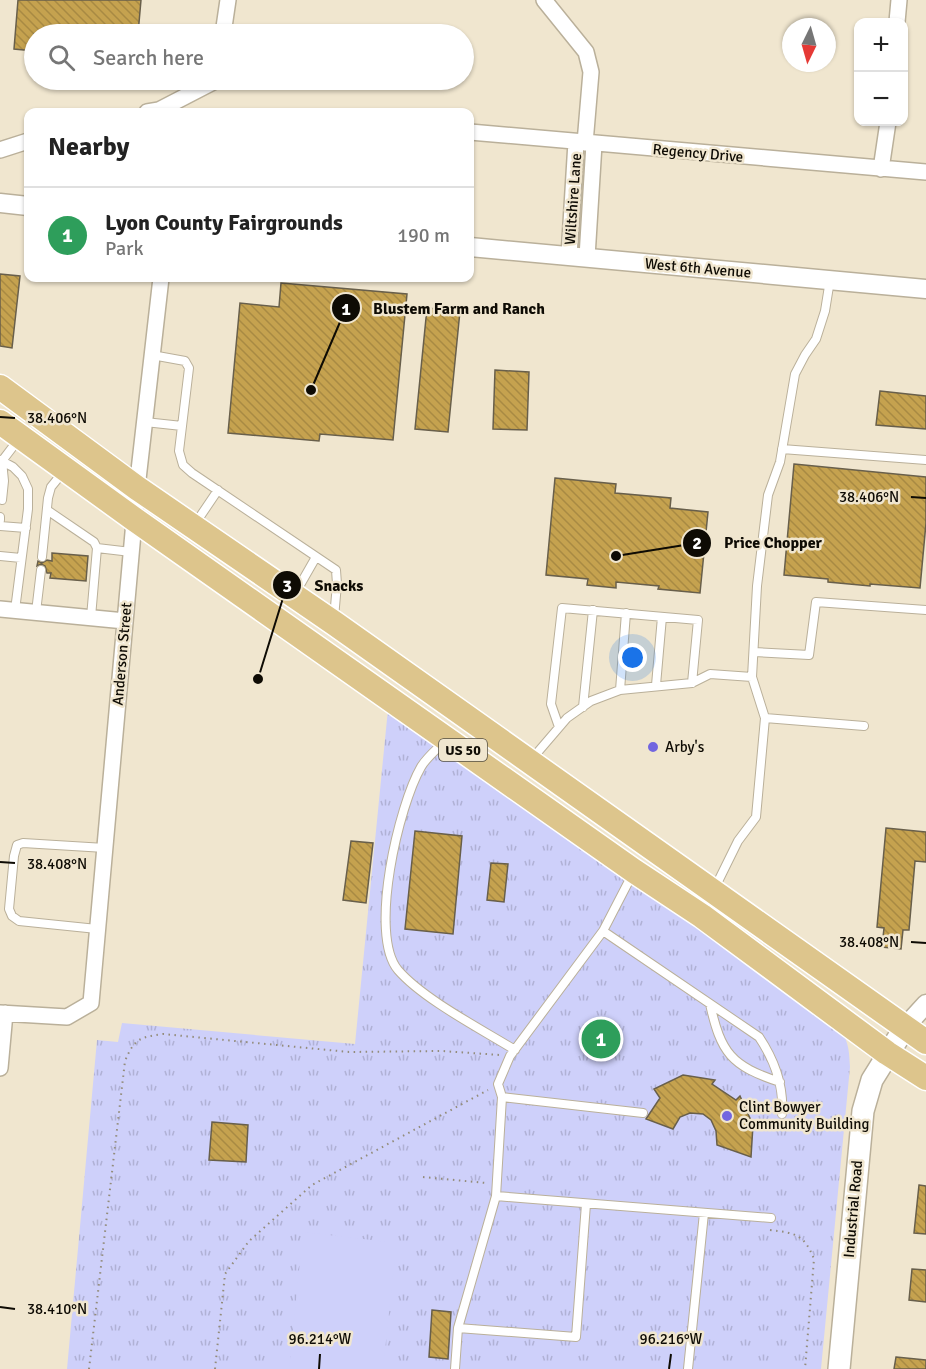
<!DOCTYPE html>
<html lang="en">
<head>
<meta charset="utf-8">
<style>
	:root { --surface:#fff; --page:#f2f2f2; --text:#222; --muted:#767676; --line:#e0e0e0; --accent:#7266e0 }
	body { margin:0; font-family:Signika,sans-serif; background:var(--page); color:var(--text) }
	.controls { position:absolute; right:18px; top:18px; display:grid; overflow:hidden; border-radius:12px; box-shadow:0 2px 4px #0004 }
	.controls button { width:54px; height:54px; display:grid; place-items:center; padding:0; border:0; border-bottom:2px solid var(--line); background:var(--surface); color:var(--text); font:30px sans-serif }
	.compass { position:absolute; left:782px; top:18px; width:54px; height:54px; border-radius:50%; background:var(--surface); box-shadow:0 2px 4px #0004; rotate:185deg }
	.you { position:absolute; left:633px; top:658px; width:21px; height:21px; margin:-15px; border:4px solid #fff; border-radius:50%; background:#1a73e8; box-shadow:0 0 0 9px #1a73e833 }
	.badge { display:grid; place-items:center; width:39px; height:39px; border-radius:50%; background:var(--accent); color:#fff; font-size:20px; font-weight:700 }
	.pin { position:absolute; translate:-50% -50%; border:3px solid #fff; box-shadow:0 2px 6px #0006 }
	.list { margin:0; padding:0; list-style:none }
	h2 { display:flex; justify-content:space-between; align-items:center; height:78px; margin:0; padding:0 24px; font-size:26px }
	h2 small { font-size:20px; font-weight:400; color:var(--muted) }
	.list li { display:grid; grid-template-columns:39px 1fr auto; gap:18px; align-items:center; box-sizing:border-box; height:96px; padding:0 24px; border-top:2px solid var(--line) }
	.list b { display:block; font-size:22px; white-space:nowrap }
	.list p { margin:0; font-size:20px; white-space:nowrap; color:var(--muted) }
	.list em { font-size:20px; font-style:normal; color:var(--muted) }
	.icon { flex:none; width:33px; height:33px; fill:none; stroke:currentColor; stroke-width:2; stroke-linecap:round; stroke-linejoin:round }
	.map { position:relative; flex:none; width:926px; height:1369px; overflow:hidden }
	.search { position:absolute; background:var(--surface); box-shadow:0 2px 4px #0004; left:24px; top:24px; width:450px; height:66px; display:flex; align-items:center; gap:15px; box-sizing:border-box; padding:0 21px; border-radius:33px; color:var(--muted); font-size:22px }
	.panel { position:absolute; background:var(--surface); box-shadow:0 2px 4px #0004; left:24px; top:108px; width:450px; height:174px; border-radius:12px }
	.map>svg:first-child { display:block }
	.grass { fill:url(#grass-tufts) }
	.pitch { fill:#ced0fa }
	.building { fill:url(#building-back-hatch); stroke:#685f4b; stroke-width:1.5 }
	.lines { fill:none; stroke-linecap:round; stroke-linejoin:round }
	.service-casing { stroke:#bab09a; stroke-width:10 }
	.minor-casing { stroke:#bab09a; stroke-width:18 }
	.tertiary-casing { stroke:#bab09a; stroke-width:21 }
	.secondary-casing { stroke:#bab09a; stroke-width:24 }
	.primary-casing { stroke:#fff; stroke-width:27 }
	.path { stroke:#938c7b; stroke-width:2; stroke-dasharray:1.5 4.5; stroke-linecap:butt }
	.service { stroke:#fff; stroke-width:8 }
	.minor { stroke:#fff; stroke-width:15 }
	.tertiary { stroke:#fff; stroke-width:18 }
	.secondary { stroke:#fff; stroke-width:21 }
	.primary { stroke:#ddc58c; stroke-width:24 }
	.ticks { fill:none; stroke:#0e0b04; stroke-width:2 }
	.poi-dot { fill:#7266e0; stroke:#f0e6cf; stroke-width:2 }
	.labels { text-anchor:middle; stroke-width:5; stroke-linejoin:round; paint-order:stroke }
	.shield { fill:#f0e6cf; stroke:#524d41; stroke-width:1.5 }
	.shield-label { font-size:14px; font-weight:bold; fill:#0e0b04 }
	.street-label { font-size:15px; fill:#0e0b04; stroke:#f0e6cf }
	.poi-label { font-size:15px; fill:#0e0b04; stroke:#f0e6cf; text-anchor:start }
	.ticks-label { font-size:15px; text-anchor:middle; fill:#0e0b04; stroke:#f0e6cf; stroke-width:5; stroke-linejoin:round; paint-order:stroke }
	.leader { fill:none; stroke:#0e0b04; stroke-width:2 }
	.callout-dot { fill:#0e0b04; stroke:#f0e6cf; stroke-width:2 }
	.mark-label { font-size:18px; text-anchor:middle; font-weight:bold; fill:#fff }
	.callout-label { font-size:16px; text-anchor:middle; font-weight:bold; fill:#0e0b04; stroke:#f0e6cf; stroke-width:5; stroke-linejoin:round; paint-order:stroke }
</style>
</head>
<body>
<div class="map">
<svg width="926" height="1369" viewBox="0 0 926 1369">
	<defs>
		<pattern id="grass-tufts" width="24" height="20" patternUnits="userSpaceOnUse" patternTransform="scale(1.5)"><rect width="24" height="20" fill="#ced0fa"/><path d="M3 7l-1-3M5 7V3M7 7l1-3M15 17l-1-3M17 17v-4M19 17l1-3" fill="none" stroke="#b0b1d5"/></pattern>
		<pattern id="building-back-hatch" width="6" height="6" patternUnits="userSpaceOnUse" patternTransform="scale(1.5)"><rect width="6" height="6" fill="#c5a24f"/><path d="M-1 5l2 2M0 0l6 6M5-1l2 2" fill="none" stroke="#a88a43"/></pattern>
	</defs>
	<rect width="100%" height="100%" fill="#f0e6cf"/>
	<path class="grass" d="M388,709L834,1022C848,1038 849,1046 850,1067L821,1369H67L97,1040L118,1042L122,1023L355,1044Z"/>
	<path class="pitch" d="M303,1232L389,1242L396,1248L383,1369H289Z"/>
	<path class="building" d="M18,0H141L138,34H34V51L14,49Z
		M0,274L20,276L12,348L0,346Z
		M281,283L407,294L393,440L320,434L319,441L228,433L240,303L279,307Z
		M427,308L460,311L448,432L415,429Z
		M495,370L529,372L527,430L493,429Z
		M880,391L926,396V429L876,425Z
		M794,464L926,477V523L920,588L870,584V586L828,582V579L784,575Z
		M555,478L616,484L615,493L671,498L670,508L708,512L700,593L658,589L659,586L616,582V588L587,585L588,579L546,575Z
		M52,553L88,556L86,581L50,578L51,573H47L45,566L41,564L37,566L38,561L42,563L47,560L52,561Z
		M886,828L926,832V862L915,861L909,930H903L901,949L882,947L884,928L877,927Z
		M415,831L462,836L453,934L405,929Z
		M351,841L373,843L366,903L343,900Z
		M491,863L508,864L504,902L487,900Z
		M683,1075L715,1080L712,1084L736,1100L740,1096L753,1125L751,1157L717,1145L716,1131L711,1120L703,1114L690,1113L680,1117L673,1129L646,1119L660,1098L654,1089Z
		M212,1122L248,1125L246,1162L209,1160Z
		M919,1185L926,1186V1234L914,1233Z
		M912,1269L926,1270V1302L909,1300Z
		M432,1310L451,1312L448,1359L429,1357Z
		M896,1357L926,1360V1369H894Z"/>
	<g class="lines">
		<defs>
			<path id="service" d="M152,355L185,361L189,368L179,451L183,465L192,473L336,570L337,584L334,618
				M145,422L182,426
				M782,449L926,460
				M0,460L13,467L22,476L28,489V509L15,610
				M2,500L4,481L2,461L18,440
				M47,510L94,542L97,548L91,617
				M0,520V517
				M195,524L218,490
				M0,526L26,528
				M97,548L131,552
				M0,556L21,558
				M42,557L48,498L51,487L64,471
				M296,592L316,557
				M36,612L41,570
				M754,652L809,655L816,602L926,610
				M656,685L662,617
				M620,690L626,613
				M583,707L593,610
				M765,718L752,677L757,586L768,495L780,462L795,374L805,355L816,339L825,311L830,280
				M559,727L551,704L562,608L698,620L692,683
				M445,741C437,749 426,758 421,767C399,805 368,934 398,970C423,999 481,1029 515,1050
				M531,760L567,718L591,701L620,690L692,683L710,674L752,677
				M703,912L738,841L756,817L765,718L864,726
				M97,929L19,921L12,916L9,909L14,856L17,845L23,843L105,848
				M603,931L759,1037C775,1061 784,1085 782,1114
				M710,1004C721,1053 731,1066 780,1082
				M502,1097L643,1113
				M496,1196L771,1218
				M458,1328L576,1337L586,1204
				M455,1369L458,1328L496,1196L502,1097L498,1084L510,1056L603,931L632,875
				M688,1369L704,1213"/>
			<path id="minor" d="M544,0L586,52L591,72L585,143
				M897,22L899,0
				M223,34L228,0
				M147,112L159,110L217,80
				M470,132L926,172
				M0,150L28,141
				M881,169L888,122
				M569,256L576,142
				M587,257L594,144
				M0,609L125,621
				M0,1013L67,1017L91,1003L137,488L161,278
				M0,1068L5,1013"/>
			<path id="tertiary" d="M0,203L28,206
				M470,247L926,289
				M905,1027L926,1004"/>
			<path id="secondary" d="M839,1369L863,1111L872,1080L905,1027"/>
			<path id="primary" d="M0,387L137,488L334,623L926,1042
				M0,422L134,519L634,871L702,916L887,1053L926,1078"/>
		</defs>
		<use href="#service" class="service-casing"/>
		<use href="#minor" class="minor-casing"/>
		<use href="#tertiary" class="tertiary-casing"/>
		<use href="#secondary" class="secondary-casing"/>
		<use href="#primary" class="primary-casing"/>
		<path class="path" d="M423,1177L486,1183
			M770,1230C795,1233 804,1234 814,1259L805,1369
			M89,1369L125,1061C134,1039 140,1037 163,1034L349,1052L442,1051L500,1055
			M215,1369L225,1274L249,1241L312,1185L488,1090"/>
		<use href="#service" class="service"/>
		<use href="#minor" class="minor"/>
		<use href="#tertiary" class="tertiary"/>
		<use href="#secondary" class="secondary"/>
		<use href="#primary" class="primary"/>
	</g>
	<path class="ticks" d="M0,417L15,418M911,497L926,498M0,862L15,863M911,942L926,943M0,1307L15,1309M319,1369L320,1354M669,1369L671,1354"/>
	<g class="poi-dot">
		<circle cx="653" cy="747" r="6"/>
		<circle cx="727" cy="1116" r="6"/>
	</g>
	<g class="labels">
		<rect class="shield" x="439" y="739" width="48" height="22" rx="4.5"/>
		<g class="shield-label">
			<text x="463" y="755">US 50</text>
		</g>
		<g class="street-label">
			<text transform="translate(698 153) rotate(5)" y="5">Regency Drive</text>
			<text transform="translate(573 199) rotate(-86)" y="5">Wiltshire Lane</text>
			<text transform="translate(698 268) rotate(5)" y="5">West 6th Avenue</text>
			<text transform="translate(122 654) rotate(-85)" y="5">Anderson Street</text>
			<text transform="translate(853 1209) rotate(-85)" y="5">Industrial Road</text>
		</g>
		<g class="poi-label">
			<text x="665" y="752">Arby's</text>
			<text x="739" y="1112">Clint Bowyer<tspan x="739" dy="17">Community Building</tspan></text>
		</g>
	</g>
	<g class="ticks-label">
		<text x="57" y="423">38.406°N</text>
		<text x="869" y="502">38.406°N</text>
		<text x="57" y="869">38.408°N</text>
		<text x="869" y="947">38.408°N</text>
		<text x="57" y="1314">38.410°N</text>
		<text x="320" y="1344">96.214°W</text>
		<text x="671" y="1344">96.216°W</text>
	</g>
	<path class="leader" d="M311 390L346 308M616 556L697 543M258 679L287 585"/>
	<g class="callout-dot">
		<circle cx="311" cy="390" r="6"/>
		<circle cx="616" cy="556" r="6"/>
		<circle cx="258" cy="679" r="6"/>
		<circle cx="346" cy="308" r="15"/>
		<circle cx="697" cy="543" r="15"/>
		<circle cx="287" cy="585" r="15"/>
	</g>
	<g class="mark-label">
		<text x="346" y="315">1</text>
		<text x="697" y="549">2</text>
		<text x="287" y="592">3</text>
	</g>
	<g class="callout-label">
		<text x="459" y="314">Blustem Farm and Ranch</text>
		<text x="773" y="548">Price Chopper</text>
		<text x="339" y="591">Snacks</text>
	</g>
</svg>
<div class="controls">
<button>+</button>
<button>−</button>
</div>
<svg class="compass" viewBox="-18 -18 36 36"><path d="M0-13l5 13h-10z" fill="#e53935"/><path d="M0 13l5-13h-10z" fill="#767676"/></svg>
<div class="you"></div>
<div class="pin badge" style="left:601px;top:1039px;background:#2e9e5b">1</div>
<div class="search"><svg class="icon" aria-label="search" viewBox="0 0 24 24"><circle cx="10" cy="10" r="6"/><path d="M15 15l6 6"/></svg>Search here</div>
<section class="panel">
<h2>Nearby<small></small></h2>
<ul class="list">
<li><span class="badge" style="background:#2e9e5b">1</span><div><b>Lyon County Fairgrounds</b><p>Park</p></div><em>190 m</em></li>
</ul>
</section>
</div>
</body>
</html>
